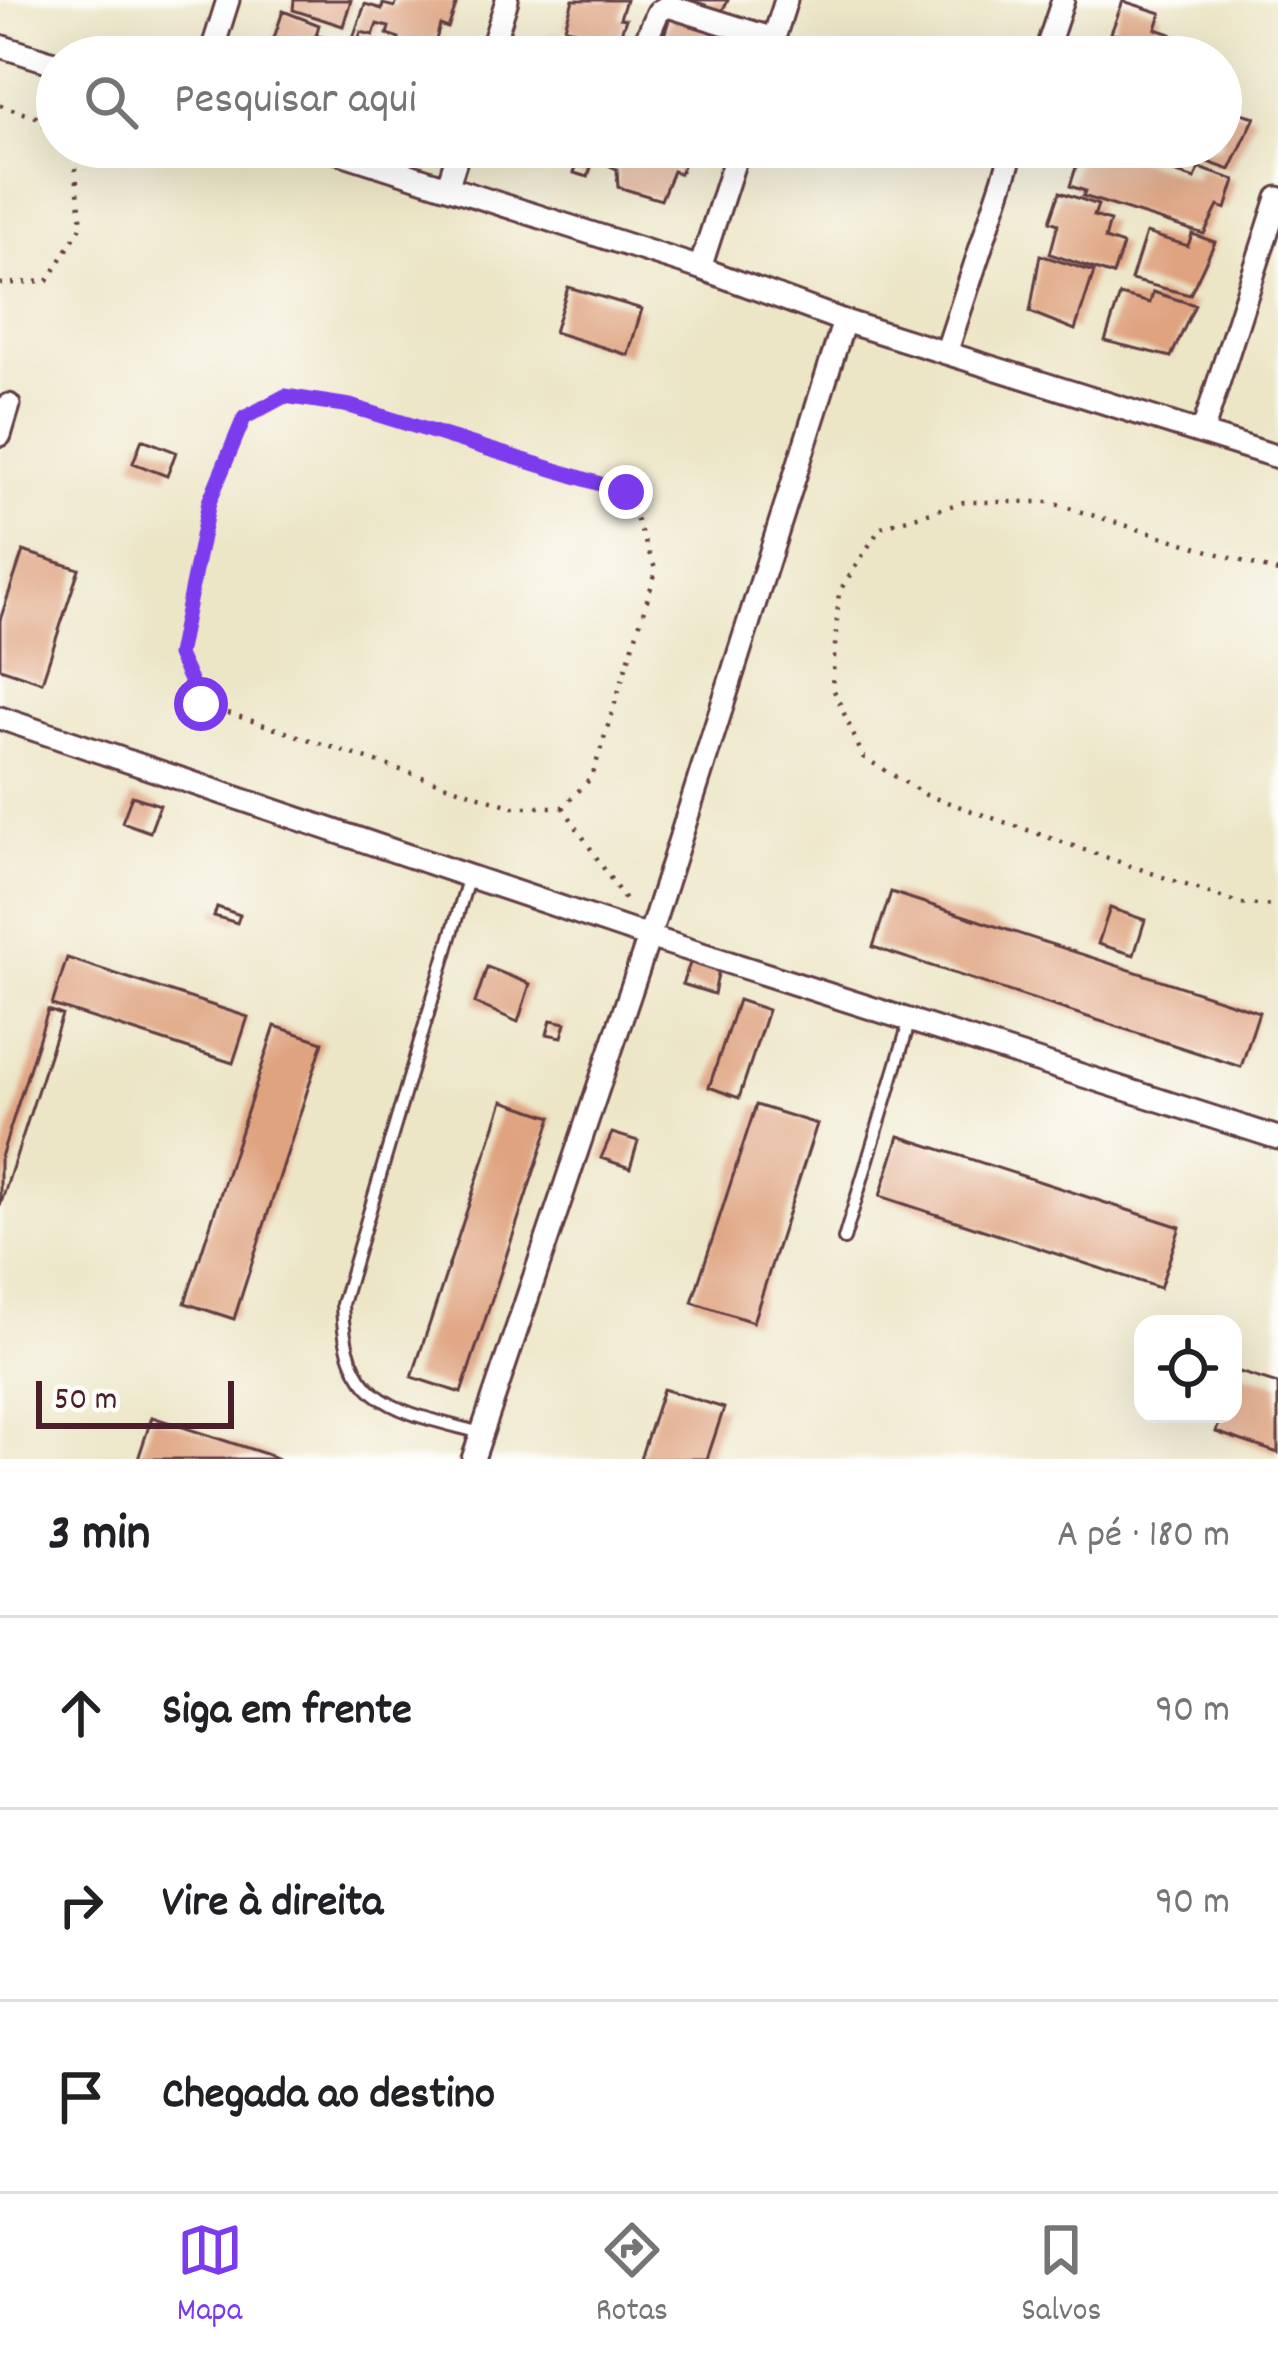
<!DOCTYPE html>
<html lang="pt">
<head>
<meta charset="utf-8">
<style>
	:root { --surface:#fff; --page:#f6f6f6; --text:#202124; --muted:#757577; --line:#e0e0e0; --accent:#7c3aed }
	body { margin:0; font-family:Dekko,sans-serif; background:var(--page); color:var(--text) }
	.controls { position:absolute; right:36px; bottom:36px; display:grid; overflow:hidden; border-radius:24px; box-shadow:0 12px 48px #0002 }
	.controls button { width:108px; height:108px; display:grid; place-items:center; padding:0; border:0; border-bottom:3px solid var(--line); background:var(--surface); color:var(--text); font:60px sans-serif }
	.scale { position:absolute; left:36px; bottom:30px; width:198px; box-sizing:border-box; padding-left:12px; border:6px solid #4a1f2b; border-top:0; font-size:33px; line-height:42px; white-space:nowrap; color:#4a1f2b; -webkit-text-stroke:9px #fdfcf7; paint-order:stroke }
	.stop { position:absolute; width:36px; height:36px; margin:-27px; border:9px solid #7c3aed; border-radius:50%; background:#fff }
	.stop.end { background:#7c3aed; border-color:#fff; box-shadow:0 3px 12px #0008 }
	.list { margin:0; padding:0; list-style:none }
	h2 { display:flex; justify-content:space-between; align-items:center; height:156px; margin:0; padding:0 48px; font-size:51px }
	h2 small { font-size:39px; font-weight:400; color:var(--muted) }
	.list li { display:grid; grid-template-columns:78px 1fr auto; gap:36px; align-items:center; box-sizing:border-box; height:192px; padding:0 48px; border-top:3px solid var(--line) }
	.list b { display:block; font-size:45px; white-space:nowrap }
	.list em { font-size:39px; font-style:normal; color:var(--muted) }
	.icon { flex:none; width:66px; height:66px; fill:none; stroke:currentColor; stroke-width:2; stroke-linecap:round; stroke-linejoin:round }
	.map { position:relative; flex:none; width:1278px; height:1459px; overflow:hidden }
	.search { position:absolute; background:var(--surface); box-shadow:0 12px 48px #0002; left:36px; right:36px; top:36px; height:132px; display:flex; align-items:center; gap:30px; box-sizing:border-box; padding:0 42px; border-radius:66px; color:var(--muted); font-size:45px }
	.sheet { height:732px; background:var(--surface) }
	nav { display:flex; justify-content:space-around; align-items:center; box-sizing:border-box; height:168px; border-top:3px solid var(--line); background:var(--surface); font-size:33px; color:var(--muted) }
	nav a { display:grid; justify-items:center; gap:6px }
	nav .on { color:var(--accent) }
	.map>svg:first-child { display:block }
	.building { fill:#dfa380 }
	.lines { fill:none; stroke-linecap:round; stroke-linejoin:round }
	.service-casing { stroke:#623d42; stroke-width:16 }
	.minor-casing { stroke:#623d42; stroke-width:27 }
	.path { stroke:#623d42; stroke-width:4.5; stroke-dasharray:3 9; stroke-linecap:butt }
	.service { stroke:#fff; stroke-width:10 }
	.minor { stroke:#fff; stroke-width:21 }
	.route { stroke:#7c3aed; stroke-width:15 }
</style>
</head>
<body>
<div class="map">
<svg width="1278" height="1459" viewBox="0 0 1278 1459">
	<rect width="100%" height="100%" fill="#fdfcf7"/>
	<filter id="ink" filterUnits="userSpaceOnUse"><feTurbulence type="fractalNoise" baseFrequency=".00833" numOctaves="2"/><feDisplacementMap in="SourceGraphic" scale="24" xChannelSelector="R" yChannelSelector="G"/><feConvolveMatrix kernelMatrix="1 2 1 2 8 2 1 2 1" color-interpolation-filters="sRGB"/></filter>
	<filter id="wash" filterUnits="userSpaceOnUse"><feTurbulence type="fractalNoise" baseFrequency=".004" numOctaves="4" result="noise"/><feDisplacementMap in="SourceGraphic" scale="48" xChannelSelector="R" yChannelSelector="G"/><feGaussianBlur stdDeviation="2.7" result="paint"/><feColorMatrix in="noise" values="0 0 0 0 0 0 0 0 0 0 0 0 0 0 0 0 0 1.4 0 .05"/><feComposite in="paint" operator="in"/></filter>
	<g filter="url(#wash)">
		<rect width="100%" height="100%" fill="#ece5c6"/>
		<g id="blocks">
			<path class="building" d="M294,0H351L343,26L293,10Z
				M397,0H458L448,28L440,25L433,51L397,44L399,38L387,34L389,27L377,24L373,35L361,32L358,40L353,38L365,4L382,9L383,4L395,7Z
				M573,0H626L620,18L626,19L621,33L633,37L628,52L565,27Z
				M684,0H728L721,13Z
				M1123,1L1161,13L1156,29L1171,34L1167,46L1181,50L1179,57H1112L1119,36L1111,33Z
				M283,11L319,25L316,35L334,40L329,57H276L281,43L273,41Z
				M671,14L730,20L721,49L713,46L710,57H657Z
				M554,33L577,40L574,51L590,57H546Z
				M1232,110L1255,117L1230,170L1177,151L1221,147V119L1228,121Z
				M526,147H578L572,167L524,153Z
				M582,147H597L588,177L574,173Z
				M616,147H689L680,174L673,171L661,200L618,187L617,169L610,166Z
				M1075,147H1100L1195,179L1199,168L1235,180L1226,209L1218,206L1204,234L1083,196L1085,191L1070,186L1078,161L1071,158Z
				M1060,192L1098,205L1094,216L1110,221L1105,239L1123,245L1113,275L1050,254L1058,224L1050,221Z
				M1146,233L1188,246L1192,234L1215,242L1190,295L1131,280Z
				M1040,255L1094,272L1075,330L1030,312Z
				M568,287L642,309L628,355L554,332Z
				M1153,292L1195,305L1171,357L1105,341L1120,295L1150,303Z
				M142,439L176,452L167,476L133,463Z
				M23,551L79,569L42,682L0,668V620Z
				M132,796L160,805L150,832L122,822Z
				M891,892L1259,1012L1241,1067L873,947Z
				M217,907L240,915L237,923L214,916Z
				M1110,908L1145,920L1134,955L1098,944Z
				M67,958L248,1017L233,1063L52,1005Z
				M691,961L719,969L714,994L682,984Z
				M487,967L530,984L518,1022L475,1003Z
				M738,1000L768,1010L739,1098L709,1087Z
				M48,1010L62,1015L0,1206V1160Z
				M551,1020L566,1023L562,1037L547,1034Z
				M275,1026L323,1042L234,1319L185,1303Z
				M503,1101L552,1117L461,1393L412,1377Z
				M756,1105L817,1124L753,1322L692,1302Z
				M612,1133L638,1141L630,1168L601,1158Z
				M899,1136L1180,1227L1160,1288L880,1196Z
				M1236,1371L1278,1384V1453L1216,1432L1222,1414H1233Z
				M663,1389L724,1408L707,1459H640Z
				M152,1417L266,1454L279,1459H138Z"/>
		</g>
	</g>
	<g filter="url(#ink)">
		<use href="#blocks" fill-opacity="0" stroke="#623d42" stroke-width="3"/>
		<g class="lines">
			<defs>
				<path id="service" d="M469,876L342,1304C345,1406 395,1410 481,1433
					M844,1239L910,1020"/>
				<path id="minor" d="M0,46L57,64
					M640,54L658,12L668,6L774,39
					M210,57L228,0
					M489,57L507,0
					M768,57L786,0
					M1044,57L1063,0
					M322,147L700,268L844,321L1278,457
					M448,185L460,147
					M700,268L739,147
					M946,353L1014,147
					M1202,433L1278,198
					M0,435L9,405
					M0,718L649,937L1278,1138
					M473,1459L649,937L844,321"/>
			</defs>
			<use href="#service" class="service-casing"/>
			<use href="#minor" class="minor-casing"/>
			<path class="path" d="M0,105L36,117L57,139
				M0,284L48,281L82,225L74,157L64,147
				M285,396L350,406L626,492L656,571L592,777L563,807H513L201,704L178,655L209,502L244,418Z
				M1278,572L1049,502H964L881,527L839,592L832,686L863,757L926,795L1241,904L1278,906
				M563,807L626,902"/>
			<use href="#service" class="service"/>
			<use href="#minor" class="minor"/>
		</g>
	</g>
	<g class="lines" filter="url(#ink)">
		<path class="route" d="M201,704L178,655L209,502L244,418L285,396L350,406L626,492"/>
	</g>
</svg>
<div class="controls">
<button><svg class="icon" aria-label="locate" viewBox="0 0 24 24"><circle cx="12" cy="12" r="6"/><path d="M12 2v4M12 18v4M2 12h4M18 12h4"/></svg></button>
</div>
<div class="scale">50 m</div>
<div class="stop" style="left:201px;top:704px"></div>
<div class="stop end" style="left:626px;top:492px"></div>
<div class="search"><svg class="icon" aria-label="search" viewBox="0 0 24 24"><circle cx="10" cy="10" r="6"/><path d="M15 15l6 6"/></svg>Pesquisar aqui</div>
</div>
<section class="sheet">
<h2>3 min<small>A pé · 180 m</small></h2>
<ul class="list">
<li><svg class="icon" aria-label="ahead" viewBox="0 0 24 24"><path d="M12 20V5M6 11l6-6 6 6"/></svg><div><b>Siga em frente</b></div><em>90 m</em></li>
<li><svg class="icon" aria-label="right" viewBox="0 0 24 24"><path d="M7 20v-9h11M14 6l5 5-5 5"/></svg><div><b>Vire à direita</b></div><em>90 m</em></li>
<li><svg class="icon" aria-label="arrive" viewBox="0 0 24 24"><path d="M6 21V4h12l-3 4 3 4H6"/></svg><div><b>Chegada ao destino</b></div></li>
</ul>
</section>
<nav>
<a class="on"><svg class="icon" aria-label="map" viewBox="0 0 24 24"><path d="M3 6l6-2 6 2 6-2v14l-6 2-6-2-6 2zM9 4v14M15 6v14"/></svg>Mapa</a>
<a><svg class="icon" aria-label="directions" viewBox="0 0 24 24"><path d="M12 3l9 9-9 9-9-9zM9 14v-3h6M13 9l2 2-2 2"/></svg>Rotas</a>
<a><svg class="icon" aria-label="saved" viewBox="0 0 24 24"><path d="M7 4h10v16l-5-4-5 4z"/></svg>Salvos</a>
</nav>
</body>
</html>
